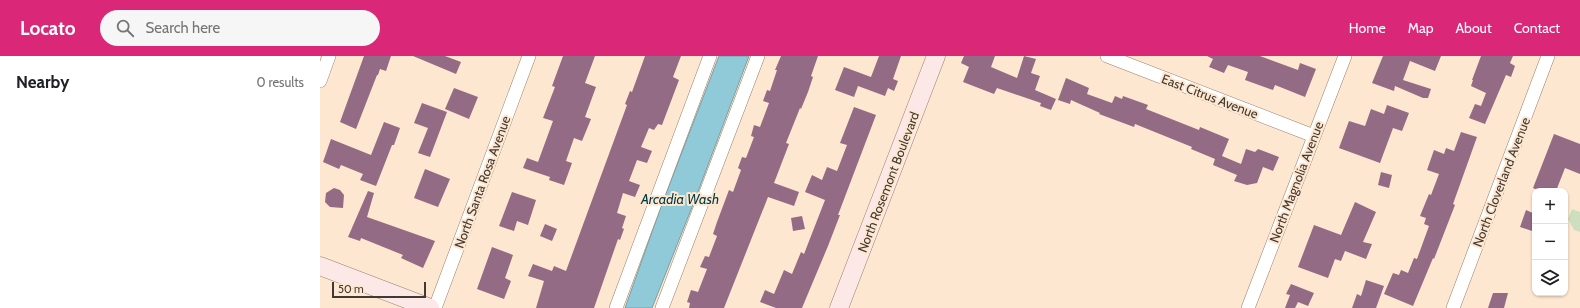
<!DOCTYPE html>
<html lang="en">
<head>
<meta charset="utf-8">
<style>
	:root { --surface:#fff; --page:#f6f6f6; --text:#202124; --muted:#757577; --line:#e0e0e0; --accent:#db2777 }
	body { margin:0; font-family:Cabin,sans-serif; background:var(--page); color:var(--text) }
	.controls { position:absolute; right:12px; bottom:12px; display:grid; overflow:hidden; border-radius:8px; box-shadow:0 1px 3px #0004 }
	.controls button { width:36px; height:36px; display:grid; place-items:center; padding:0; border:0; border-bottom:1px solid var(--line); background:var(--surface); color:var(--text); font:20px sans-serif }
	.scale { position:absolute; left:12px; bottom:10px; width:94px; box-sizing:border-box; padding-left:4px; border:2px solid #423930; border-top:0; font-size:11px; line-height:14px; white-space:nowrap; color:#423930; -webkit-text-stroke:3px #fee7d0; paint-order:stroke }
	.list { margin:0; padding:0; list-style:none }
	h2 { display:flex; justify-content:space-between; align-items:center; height:52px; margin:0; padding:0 16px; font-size:17px }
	h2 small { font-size:13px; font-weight:400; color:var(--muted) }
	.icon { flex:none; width:22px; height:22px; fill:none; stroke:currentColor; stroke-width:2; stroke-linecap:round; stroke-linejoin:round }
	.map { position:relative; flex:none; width:1260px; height:252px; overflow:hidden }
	header { display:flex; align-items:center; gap:24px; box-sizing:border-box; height:56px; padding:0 20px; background:var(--accent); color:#fff }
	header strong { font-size:19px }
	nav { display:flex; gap:22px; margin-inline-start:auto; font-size:14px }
	.search { width:280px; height:36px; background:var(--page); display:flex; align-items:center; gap:10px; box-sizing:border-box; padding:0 14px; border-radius:22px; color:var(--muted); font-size:15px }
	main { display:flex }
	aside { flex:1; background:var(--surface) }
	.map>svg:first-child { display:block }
	.green { fill:#cedfc0 }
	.water { fill:#90cad8; stroke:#799ea6 }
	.building { fill:#936b85 }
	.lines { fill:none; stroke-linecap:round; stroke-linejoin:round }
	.street-casing { stroke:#97826d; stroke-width:14 }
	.secondary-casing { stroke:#97826d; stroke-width:19 }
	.street { stroke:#fff; stroke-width:13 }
	.secondary { stroke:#fde8e8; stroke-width:18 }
	.labels { text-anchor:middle; stroke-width:4; stroke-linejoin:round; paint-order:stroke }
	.street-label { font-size:13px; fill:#423930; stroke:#fee7d0 }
	.water-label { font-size:14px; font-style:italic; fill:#003943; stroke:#fee7d0 }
</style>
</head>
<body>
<header>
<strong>Locato</strong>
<div class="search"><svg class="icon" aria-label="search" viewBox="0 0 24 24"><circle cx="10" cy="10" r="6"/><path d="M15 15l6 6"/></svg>Search here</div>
<nav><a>Home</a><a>Map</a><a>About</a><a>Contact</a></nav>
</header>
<main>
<aside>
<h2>Nearby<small>0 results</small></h2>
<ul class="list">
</ul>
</aside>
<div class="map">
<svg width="1260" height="252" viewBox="0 0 1260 252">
	<rect width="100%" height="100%" fill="#fee7d0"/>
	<path class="green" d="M1252,153L1260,156V176L1254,174L1248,163Z"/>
	<path class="water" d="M399,0H429L374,146L332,252H305L342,148Z"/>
	<path class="building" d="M44,0H71L66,15L60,13L58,19H57L36,73L20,66Z
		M93,0H125L141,6L136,18Z
		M243,0H275L265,27L276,31L265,61L271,63L262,85L254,82L246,105L252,107L244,129L229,124L230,121L203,112L207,102L218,106L233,65L223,62L235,31L232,30Z
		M325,0H361L353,21L359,24L342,69L338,68L334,74L329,72L321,91L332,95L327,107L317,104L309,125L320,129L315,141L303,137L297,157L306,160L302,172L304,173L300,184L298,183L274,252H216L224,225L208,220L213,208L232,215L234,210L246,215L307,49L305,48L310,35L312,36Z
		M461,0H498L491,20L493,21L488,36L481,53L480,52L466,87L469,88L454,127L479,136L474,150L448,141L404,252H369L370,247L367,246L371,234L378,236L387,213L380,211L385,200L389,201L397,180L393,178L397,166L409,134L413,136L421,114L418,112L422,101L426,102L434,81L431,80L434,69L440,71L449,47L443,45L447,34L450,35L457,14H455Z
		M559,0H581L573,23L578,25L574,35L568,32L565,40L538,30L534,41L515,34L524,11L551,21Z
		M644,0H675L671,11L697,22L704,0L716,3L711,17L720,20L715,34L736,43L731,54L720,50L721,47L677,32L674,38L643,26L649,11L641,7Z
		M887,0H940L978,14L980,7L996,13L985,41L955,29L953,34L925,24L928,16L908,9L904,17L889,11L893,3Z
		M1063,0H1121L1115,15L1090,5L1083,24L1111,33L1108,42H1103L1075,30L1074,35L1052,27Z
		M1161,0H1193L1190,7L1195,10L1191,21L1186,19L1165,68L1149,62L1155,48L1161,50L1166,37L1151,30L1153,24H1152Z
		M746,22L769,32L767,38L792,47L795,40L802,43L803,40L828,49L826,53L879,74L880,71L909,83L902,100L921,108L926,93L935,96L938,93L959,101L953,115L943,111L937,127L927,129L914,125L917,119L893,109L895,103L871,93L872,91L815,68L814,71L779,58L780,57L751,44L750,48L738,44Z
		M134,32L158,41L149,63L125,53Z
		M102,47L127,56L110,101L98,97L108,72L94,67Z
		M1067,49L1089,57L1082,75L1073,72L1060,107L1019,92L1029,65L1045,70L1051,53L1064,58Z
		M534,51L556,59L518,159H520L508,190L482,252H456L440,246L445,234L454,238L464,214L472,218L481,196L484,198L505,144L485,136L492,119L502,124L507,111L517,115L527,89L520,87Z
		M64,66L80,72L74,89H72L56,130L40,124L43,118L21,109L19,113L3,106L11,83L51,99Z
		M1141,76L1157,81L1133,148L1135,149L1114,203L1113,202L1093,250L1064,238L1073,217L1079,219L1081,214L1088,217L1094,202L1097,203L1109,170L1104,168L1106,162L1100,160L1109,138L1111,139L1119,118L1107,114L1114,94L1124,98L1126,92L1134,95Z
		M1234,78L1260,88V118L1245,112L1236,135H1220L1213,132Z
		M105,113L130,123L118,151L94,142Z
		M1061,116L1072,119L1069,132L1058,129Z
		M14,132L20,134L24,139L23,152L10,151L5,146L6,137Z
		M48,135L54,137L47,161L115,185L103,212L81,202L83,199L41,182L40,185L28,181Z
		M192,136L216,144L208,169L197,165L194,175L179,170Z
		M1035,146L1056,156L1043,186L1052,188L1046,203L1025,195L1021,205L1015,203L1008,222L978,211L994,169L1021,179Z
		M1206,154L1215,158V176L1200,171Z
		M482,160L485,173L473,175L471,162Z
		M225,168L237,173L232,185L220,180Z
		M172,191L193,199L185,222L191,225L184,243L157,233Z
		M1046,224L1064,230L1056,252H1032L1037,238L1041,240Z
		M971,228L994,237L988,250L978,246L975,252H965L970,239L966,238Z
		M1173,237H1188L1184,252H1168Z"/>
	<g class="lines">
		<defs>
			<path id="street" d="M787,0L994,80
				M0,25L9,0
				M115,252L209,0
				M296,252L390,0
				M342,252L438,0
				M928,252L1025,0
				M1133,252L1228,0"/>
			<path id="secondary" d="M0,210L110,252
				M519,252L616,0"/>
		</defs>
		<use href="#street" class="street-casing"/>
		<use href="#secondary" class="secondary-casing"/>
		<use href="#street" class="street"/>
		<use href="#secondary" class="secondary"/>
	</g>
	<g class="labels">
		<g class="street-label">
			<text transform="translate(890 40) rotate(21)" y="5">East Citrus Avenue</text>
			<text transform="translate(162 126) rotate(-70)" y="5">North Santa Rosa Avenue</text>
			<text transform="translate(568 126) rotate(-69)" y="5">North Rosemont Boulevard</text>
			<text transform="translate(976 126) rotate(-69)" y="5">North Magnolia Avenue</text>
			<text transform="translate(1181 126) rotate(-69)" y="5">North Cloverland Avenue</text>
		</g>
		<g class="water-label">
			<text x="360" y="148">Arcadia Wash</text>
		</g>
	</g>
</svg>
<div class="controls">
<button>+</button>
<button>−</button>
<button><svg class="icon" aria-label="layers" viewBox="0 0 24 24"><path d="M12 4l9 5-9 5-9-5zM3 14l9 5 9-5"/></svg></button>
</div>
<div class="scale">50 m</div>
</div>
</main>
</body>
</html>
